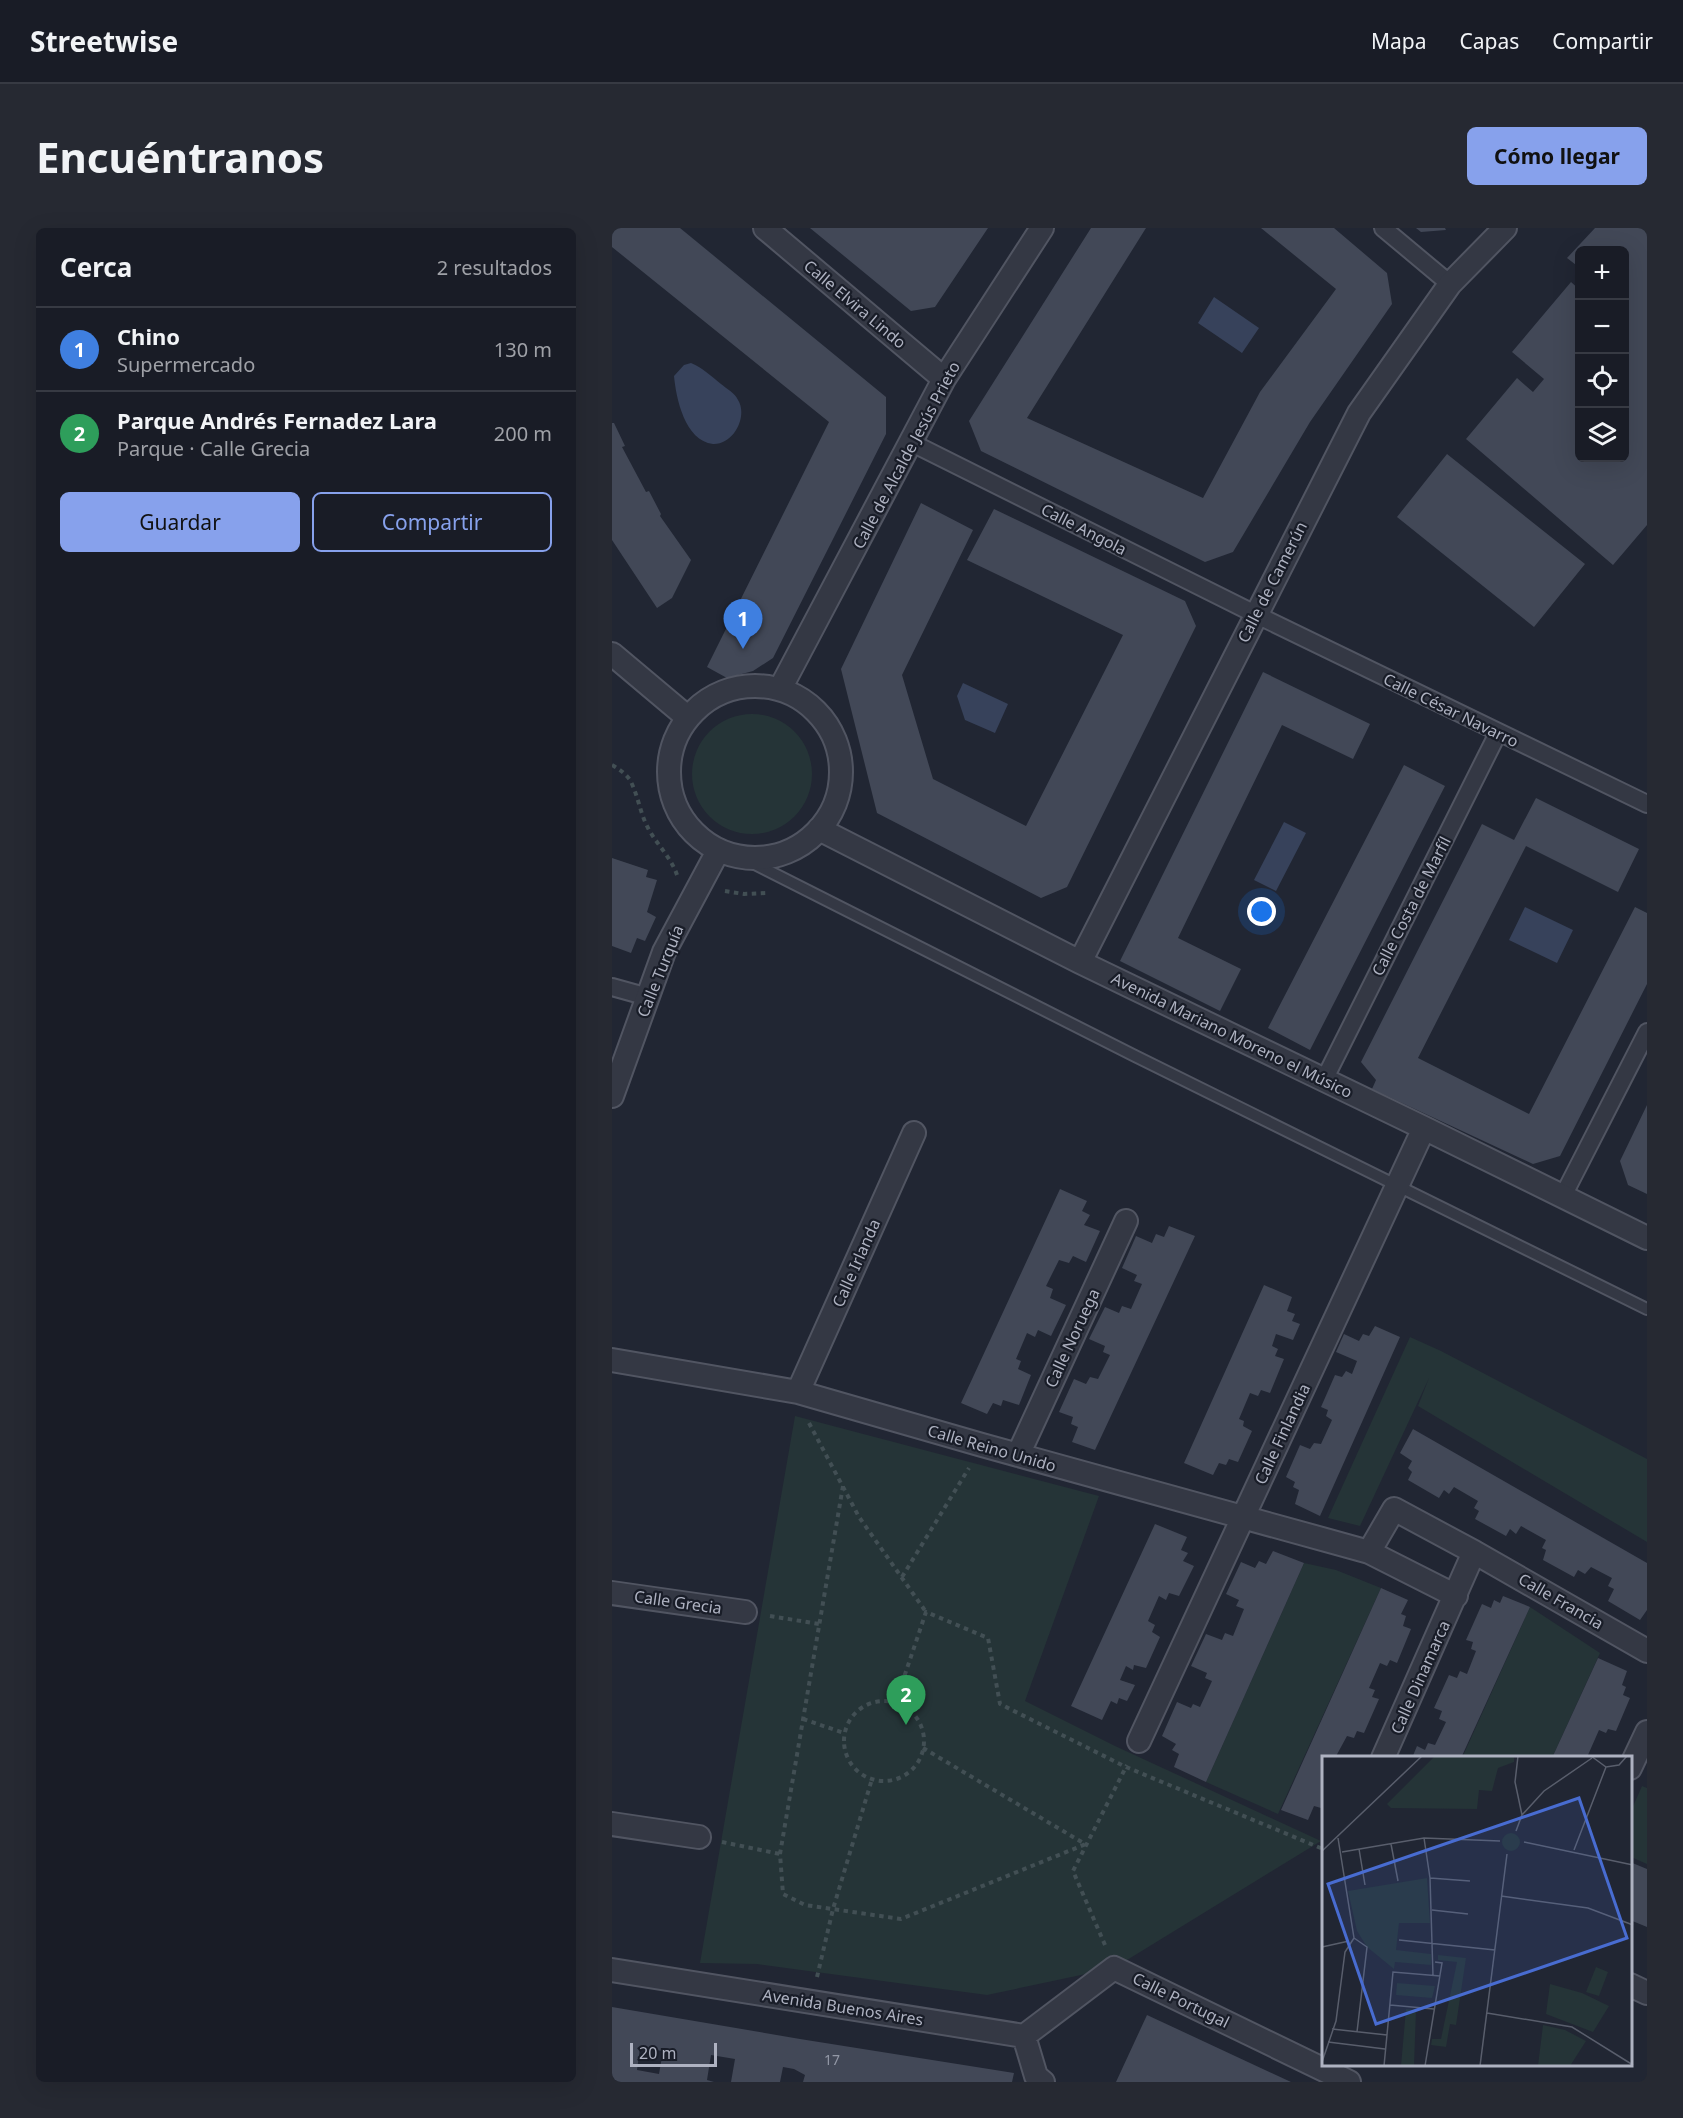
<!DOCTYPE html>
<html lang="es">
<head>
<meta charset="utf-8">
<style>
	:root { --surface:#191c26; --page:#262932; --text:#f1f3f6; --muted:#9fa1a7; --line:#373a43; --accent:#87a1ec }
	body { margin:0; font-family:"Noto Sans",sans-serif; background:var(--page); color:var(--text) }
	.controls { position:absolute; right:18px; top:18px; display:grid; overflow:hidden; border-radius:9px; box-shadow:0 6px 24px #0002 }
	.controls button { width:54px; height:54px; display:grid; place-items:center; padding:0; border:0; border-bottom:2px solid var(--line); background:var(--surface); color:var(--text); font:30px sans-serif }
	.scale { position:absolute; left:18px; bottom:15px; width:87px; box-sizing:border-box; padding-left:6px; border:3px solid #aeb2c1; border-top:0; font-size:16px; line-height:21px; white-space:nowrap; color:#aeb2c1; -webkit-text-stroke:4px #191d28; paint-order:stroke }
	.you { position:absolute; left:650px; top:684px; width:21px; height:21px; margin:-15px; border:4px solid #fff; border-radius:50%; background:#1a73e8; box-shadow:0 0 0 9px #1a73e833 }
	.badge { display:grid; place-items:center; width:39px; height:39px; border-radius:50%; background:var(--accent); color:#fff; font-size:20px; font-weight:700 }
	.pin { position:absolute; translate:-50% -50px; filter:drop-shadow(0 2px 3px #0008) }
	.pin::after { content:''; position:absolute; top:32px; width:21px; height:18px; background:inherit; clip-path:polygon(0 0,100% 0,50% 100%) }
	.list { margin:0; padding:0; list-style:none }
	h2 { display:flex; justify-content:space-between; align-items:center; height:78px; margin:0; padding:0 24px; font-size:26px }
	h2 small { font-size:20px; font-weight:400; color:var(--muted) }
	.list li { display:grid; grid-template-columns:39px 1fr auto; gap:18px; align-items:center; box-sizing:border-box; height:84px; padding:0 24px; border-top:2px solid var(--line) }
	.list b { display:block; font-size:22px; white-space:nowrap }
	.list p { margin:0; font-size:20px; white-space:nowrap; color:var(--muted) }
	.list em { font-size:20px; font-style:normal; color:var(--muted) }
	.actions { display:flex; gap:12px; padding:18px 24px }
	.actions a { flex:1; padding:14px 0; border:2px solid var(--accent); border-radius:9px; text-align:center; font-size:21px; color:var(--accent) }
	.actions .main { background:var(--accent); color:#111 }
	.icon { flex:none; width:33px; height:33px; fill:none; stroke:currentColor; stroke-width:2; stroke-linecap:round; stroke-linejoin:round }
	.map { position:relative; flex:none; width:1035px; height:1854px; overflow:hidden; border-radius:9px }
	header { display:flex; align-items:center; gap:36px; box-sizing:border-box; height:84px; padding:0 30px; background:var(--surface); border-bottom:2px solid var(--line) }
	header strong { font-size:28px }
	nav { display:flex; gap:33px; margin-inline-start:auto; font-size:21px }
	.intro { display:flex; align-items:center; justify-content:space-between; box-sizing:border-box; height:144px; padding:0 36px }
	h1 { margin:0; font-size:42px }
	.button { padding:15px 27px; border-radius:9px; background:var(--accent); color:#111; font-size:21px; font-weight:700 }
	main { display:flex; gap:36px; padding:0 36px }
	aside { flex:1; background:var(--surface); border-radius:9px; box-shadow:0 6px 24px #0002 }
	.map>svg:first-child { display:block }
	.green { fill:#253437 }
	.water { fill:#37425b }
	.building { fill:#424857; fill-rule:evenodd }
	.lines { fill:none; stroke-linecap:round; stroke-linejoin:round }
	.service-casing { stroke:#515562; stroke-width:14 }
	.pedestrian-casing { stroke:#515562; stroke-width:20 }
	.minor-casing { stroke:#515562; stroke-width:26 }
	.path { stroke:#424f54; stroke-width:4; stroke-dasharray:4.5 4.5; stroke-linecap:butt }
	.service { stroke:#343844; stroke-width:10 }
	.pedestrian { stroke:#343844; stroke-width:16 }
	.minor { stroke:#343844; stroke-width:22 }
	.labels { text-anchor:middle; stroke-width:4.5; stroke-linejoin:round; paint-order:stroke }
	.number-label { font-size:14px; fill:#9398a6 }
	.street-label { font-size:16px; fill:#aeb2c1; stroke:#191d28 }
	.inset-road { fill:none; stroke:#595e6c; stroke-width:1.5 }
	.view { fill:#486cd1; fill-opacity:0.15; stroke:#486cd1; stroke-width:3 }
	.inset-edge { fill:none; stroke:#aeb2c1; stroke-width:3 }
</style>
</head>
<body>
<header>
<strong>Streetwise</strong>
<nav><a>Mapa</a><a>Capas</a><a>Compartir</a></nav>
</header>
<div class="intro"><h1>Encuéntranos</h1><a class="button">Cómo llegar</a></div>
<main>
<aside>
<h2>Cerca<small>2 resultados</small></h2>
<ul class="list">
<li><span class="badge" style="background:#3f7fe0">1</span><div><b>Chino</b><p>Supermercado</p></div><em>130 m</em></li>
<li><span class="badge" style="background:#2e9e5b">2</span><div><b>Parque Andrés Fernadez Lara</b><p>Parque · Calle Grecia</p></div><em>200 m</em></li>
</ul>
<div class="actions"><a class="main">Guardar</a><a>Compartir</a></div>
</aside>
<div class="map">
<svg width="1035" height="1854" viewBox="0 0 1035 1854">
	<rect width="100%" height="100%" fill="#212633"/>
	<path class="green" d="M80 546a60 60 0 1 1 120 0a60 60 0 1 1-120 0Z
		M798,1109L829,1123L1035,1231V1314L806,1178L817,1150L748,1298L716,1290Z
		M183,1188L487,1268L413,1473L503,1518L709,1613L502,1740L375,1767L145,1736L88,1735Z
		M692,1335L724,1342L769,1360L666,1586L594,1554Z
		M918,1379L988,1425L940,1530H850Z
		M1030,1558L1035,1560V1636L1019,1629V1583Z"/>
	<path class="water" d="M602,69L647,100L630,125L586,95Z
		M79,135C91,140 99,148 109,156C115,161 123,165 126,172C136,188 122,217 101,216C73,213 64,170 62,148L72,137Z
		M351,455L396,476L383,505L353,492L345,468Z
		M672,594L694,605L664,663L642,652Z
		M913,679L961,702L945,735L897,712Z"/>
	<path class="building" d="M0,0H68L274,169V206L161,430L141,443L115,450L95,439L217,194L0,19Z
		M198,0H376L323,79L299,83Z
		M479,0H534L415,190L591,270L648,164L724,61L649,0H722L775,45L780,76L698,194L621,324L593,334L369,223L357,193Z
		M804,0H833L834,2L809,4Z
		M983,0H1035V297L1001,337L854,211L905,150L921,164L932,151L900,124L959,54L968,62V230H1012V22H968V40L955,30Z
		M0,195H2L13,218L10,219L34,264L37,263L49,286L48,288L79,332L60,370L45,380L0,312Z
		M835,226L973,336L922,399L785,289Z
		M309,275L361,302L290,447L321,551L414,598L511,407L355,332L382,281L573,373L584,398L455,659L429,670L265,585L229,441Z
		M651,444L758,496L741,531L670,497L566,710L629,741L608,783L508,733Z
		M792,537L833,558L698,822L656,800Z
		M924,570L1027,621L1006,664L914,618L806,830L917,886L1023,679L1035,685V756L948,928L921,936L760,861L764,852L749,834L870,596L902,612Z
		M0,630L36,642L34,649L45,652L35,684L44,689L33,713L25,710L19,725L0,718Z
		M1035,877V966L1016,957L1008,933Z
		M448,961L475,973L470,983L478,987L472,997L488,1003L474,1034L461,1028L457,1035L447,1032L434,1058L441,1061L438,1070L454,1077L439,1108L426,1102L423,1109L415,1105L404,1131L409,1133L406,1141L419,1147L407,1177L391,1172L389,1178L381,1175L375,1186L349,1175Z
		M557,998L583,1008L483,1222L460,1214L466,1199L459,1196L461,1189L447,1184L462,1151L474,1156L478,1149L486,1151L498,1127L491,1124L493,1118L477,1111L493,1079L507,1085L510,1078L519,1081L530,1056L522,1053L525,1047L510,1040L524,1008L540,1015L544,1006L552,1009Z
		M652,1057L680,1069L675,1083L683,1086L680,1093L688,1096L681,1112L664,1106L660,1118L666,1121L663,1128L672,1131L658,1165L649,1162L646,1168L638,1165L627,1191L632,1193L631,1198L640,1203L626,1234L617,1231L614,1237L607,1235L601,1247L572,1235Z
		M763,1098L788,1109L708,1288L683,1276L687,1262L681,1259L683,1254L674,1249L688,1217L698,1221L702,1215L709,1216L720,1192L714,1188L716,1182L709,1179L723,1147L730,1149L734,1143L740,1146L745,1133L724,1124L732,1106L747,1113L751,1106L757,1108Z
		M801,1201L1035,1335V1382L1028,1392L996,1373L1002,1361L996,1358L1000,1350L979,1339L973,1346L966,1342L962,1349L931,1332L934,1322L930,1320L934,1312L909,1298L904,1306L898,1301L894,1308L863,1291L867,1283L862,1280L866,1273L842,1259L837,1266L832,1262L827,1270L796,1252L800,1244L796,1240L800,1233L788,1225Z
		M543,1296L575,1309L569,1322L576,1325L571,1333L582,1338L567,1368L557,1365L554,1372L547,1368L536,1393L543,1397L540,1404L548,1409L534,1440L522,1437L521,1442L514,1438L508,1452L523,1457L515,1473L507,1470L505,1476L499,1473L490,1492L459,1478Z
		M661,1323L692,1335L594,1554L562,1539L567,1526L560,1522L564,1516L550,1508L565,1474L579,1480L581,1476L588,1479L600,1453L593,1450L595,1445L579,1438L594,1406L610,1412L613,1405L621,1408L632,1381L624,1378L627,1372L614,1366L629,1334L643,1340L647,1333L654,1336Z
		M769,1360L796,1372L789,1386L794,1388L791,1398L799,1401L785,1435L778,1432L775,1438L768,1435L757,1460L763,1462L760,1469L767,1471L752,1505L745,1503L742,1510L735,1508L723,1530H711V1575L709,1580L702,1578L696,1592L669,1582Z
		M891,1368L918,1379L849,1530H800L805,1518L813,1522L816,1515L823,1517L834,1494L827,1491L830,1483L822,1480L837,1447L845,1450L848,1443L855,1446L864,1423L859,1421L861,1414L854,1412L870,1376L879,1380L882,1372L888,1375Z
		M986,1430L1015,1443L1010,1457L1014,1459L1011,1467L1018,1470L1004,1503L996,1501L994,1505L987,1502L976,1527L983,1530H940Z
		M1018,1634L1035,1641V1699L1018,1692Z
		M0,1779L188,1811L402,1845L400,1854H191L193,1847L182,1841L171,1839L168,1854H119L123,1831L99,1827L95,1852L102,1854H0ZM28,1820L51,1823L47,1846L25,1842Z
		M535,1787L679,1854H504Z"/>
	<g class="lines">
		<defs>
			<path id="service" d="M131,630L523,828L1035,1081"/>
			<path id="pedestrian" d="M771,0L838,56
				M300,215L643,386L1035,576
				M0,759L36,769
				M712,852L886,505
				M951,968L1035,804"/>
			<path id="minor" d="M153,0L332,151
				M0,426L75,489
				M57 544a86 86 0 1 1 172 0a86 86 0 1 1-172 0Z
				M168,461L332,151L430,0
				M207,601L468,734L812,900L1035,1010
				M468,734L747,185L838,56L893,0
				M0,868L52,724L106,623
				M0,1132L186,1164L370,1217L757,1324L844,1368
				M186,1164L302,905
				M406,1227L514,993
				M757,1324L782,1281L862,1324L1035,1423
				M0,1365L133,1384
				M527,1513L812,900
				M771,1530L862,1324
				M1018,1540L1035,1504
				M0,1596L87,1609
				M0,1742L412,1808L424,1848L431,1854
				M1018,1757L1035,1765
				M412,1808L502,1740L737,1854"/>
		</defs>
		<use href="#service" class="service-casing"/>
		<use href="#pedestrian" class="pedestrian-casing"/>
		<use href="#minor" class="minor-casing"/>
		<path class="path" d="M0,537C7,541 13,545 18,552C26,567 28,585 36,600C45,617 59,629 65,647
			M113,663L132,666L154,665
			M197,1195L247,1289L314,1384
			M231,1258L168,1626L171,1666L193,1677L289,1691L474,1616
			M290,1349L357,1240
			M158,1388L207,1396
			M232 1513a40 40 0 1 1 80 0a40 40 0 1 1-80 0Z
			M284,1473L314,1384L376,1410L388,1476L514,1539L711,1621
			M191,1491L232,1505
			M311,1520L473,1616
			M110,1614L168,1626
			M493,1717L461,1643L515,1537
			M205,1749L221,1681L260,1551"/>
		<use href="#service" class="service"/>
		<use href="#pedestrian" class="pedestrian"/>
		<use href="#minor" class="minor"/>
	</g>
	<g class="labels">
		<g class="number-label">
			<text x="220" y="1837">17</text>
		</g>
		<g class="street-label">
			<text transform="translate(243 76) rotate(40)" y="6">Calle Elvira Lindo</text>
			<text transform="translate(294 227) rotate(-62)" y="6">Calle de Alcalde Jesús Prieto</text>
			<text transform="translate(472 301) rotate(27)" y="6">Calle Angola</text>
			<text transform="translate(660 354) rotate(-63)" y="6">Calle de Camerún</text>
			<text transform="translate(839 482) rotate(26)" y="6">Calle César Navarro</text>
			<text transform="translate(799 678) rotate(-63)" y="6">Calle Costa de Marfíl</text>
			<text transform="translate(48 743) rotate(-68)" y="6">Calle Turquía</text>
			<text transform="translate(620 807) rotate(26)" y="6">Avenida Mariano Moreno el Músico</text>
			<text transform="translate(244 1035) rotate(-66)" y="6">Calle Irlanda</text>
			<text transform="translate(460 1110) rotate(-65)" y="6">Calle Noruega</text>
			<text transform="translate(670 1206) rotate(-65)" y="6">Calle Finlandia</text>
			<text transform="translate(380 1220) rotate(16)" y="6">Calle Reino Unido</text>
			<text transform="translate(949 1373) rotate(30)" y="6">Calle Francia</text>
			<text transform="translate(66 1374) rotate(8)" y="6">Calle Grecia</text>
			<text transform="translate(808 1449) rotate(-66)" y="6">Calle Dinamarca</text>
			<text transform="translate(569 1772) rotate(26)" y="6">Calle Portugal</text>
			<text transform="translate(231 1779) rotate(9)" y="6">Avenida Buenos Aires</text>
		</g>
	</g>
	<g transform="translate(710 1528)">
		<rect width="310" height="310" fill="#212633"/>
		<path d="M113,0H192V6L176,12L170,35L157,34L155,53L69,52L65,48ZM180 86a9 9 0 1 1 18 0a9 9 0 1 1-18 0ZM105,122L108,167H77L74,194L109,198V209L73,206L72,213L45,191L35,175L26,135ZM116,199L144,202L134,269L128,268L124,291L109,289L110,283H119L135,206L116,204ZM274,211L286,216L277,240L264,236ZM75,227L113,230L110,242L74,239ZM228,228L260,237L287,250L271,276L224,258ZM84,253L94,254L92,310H79ZM221,269L243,274L264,285L248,310H216Z" fill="#253437"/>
		<path class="inset-road" d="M196,0L193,26L200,59M269,0L284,11L297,9L305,0M194,75L200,59L222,35L270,2M102,82L108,122L111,220M202,86L311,109M69,88L76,125M37,93L43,129M252,94L284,11M0,95L100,0M20,96L102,82L178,85M108,122L148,125M179,140L266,152L311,169M110,154L146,158M32,182L45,191L35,276M77,184L173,194M0,191L27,185M68,249L112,253M165,257L250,271L311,309M10,273L65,279M6,286L63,293M0,306L14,265L23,196L32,182L16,82M62,310L71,216L118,220M103,310L120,207L113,206M158,310L185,98"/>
		<path class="view" d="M257,42L305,182L54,268L6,128Z"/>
		<rect width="310" height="310" class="inset-edge"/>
	</g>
</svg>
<div class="controls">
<button>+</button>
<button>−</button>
<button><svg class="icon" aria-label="locate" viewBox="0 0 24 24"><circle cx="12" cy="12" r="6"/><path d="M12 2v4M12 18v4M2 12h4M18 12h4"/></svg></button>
<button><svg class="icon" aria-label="layers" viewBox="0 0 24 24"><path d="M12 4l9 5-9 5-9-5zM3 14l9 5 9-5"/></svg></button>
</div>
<div class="scale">20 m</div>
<div class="you"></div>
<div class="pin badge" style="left:131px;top:421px;background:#3f7fe0">1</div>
<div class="pin badge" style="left:294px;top:1497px;background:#2e9e5b">2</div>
</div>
</main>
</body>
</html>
